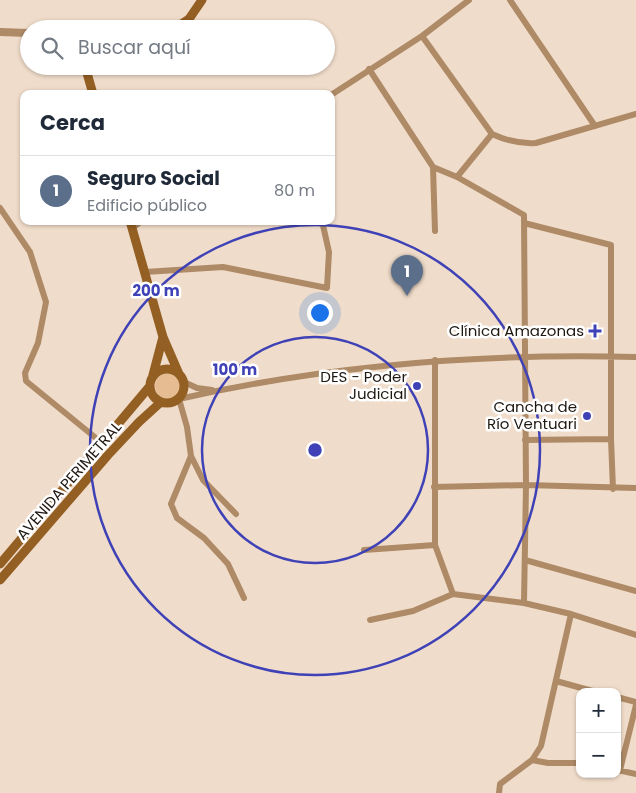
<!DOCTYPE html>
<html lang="es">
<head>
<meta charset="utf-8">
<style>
	:root { --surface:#fff; --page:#f2f2f3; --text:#1f2937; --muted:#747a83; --line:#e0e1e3; --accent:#ea580c }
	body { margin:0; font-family:Poppins,sans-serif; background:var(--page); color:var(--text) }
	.controls { position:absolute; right:15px; bottom:15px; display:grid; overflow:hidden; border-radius:10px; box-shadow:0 1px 4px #0004 }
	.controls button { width:45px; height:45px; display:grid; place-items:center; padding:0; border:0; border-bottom:1px solid var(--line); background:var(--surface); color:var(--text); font:25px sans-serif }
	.you { position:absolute; left:319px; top:312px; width:18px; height:18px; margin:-12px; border:4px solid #fff; border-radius:50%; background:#1a73e8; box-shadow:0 0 0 8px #1a73e833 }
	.badge { display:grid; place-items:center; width:32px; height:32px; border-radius:50%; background:var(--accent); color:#fff; font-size:16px; font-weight:700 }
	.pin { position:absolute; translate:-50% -41px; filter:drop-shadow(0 1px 2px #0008) }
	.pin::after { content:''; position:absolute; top:26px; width:18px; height:15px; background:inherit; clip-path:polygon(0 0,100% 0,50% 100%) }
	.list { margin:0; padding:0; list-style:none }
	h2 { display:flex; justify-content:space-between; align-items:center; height:65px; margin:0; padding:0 20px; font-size:21px }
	h2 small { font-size:16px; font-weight:400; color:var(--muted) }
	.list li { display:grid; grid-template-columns:32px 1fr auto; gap:15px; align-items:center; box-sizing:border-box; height:70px; padding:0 20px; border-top:1px solid var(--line) }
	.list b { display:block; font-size:19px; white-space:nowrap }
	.list p { margin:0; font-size:16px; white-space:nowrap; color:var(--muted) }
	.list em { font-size:16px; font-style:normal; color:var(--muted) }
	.icon { flex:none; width:28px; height:28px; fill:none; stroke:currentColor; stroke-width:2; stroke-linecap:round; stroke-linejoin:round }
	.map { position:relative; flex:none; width:636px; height:793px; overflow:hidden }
	.search { position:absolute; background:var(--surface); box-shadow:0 1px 4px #0004; left:20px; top:20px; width:315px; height:55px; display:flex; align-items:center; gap:12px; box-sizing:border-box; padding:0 18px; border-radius:28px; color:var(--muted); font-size:19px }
	.panel { position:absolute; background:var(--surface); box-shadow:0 1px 4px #0004; left:20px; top:90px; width:315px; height:135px; border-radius:10px }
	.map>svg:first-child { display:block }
	.green { fill:#e6bc93 }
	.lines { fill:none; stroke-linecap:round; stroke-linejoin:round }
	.minor { stroke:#ae8a66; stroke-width:6 }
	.tertiary { stroke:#ae8a66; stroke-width:8 }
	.secondary { stroke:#935f23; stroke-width:9 }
	.ring { fill:none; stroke:#3f42b6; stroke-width:2.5 }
	.poi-dot { fill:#3f42b6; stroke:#fff; stroke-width:2 }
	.labels { text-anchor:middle; stroke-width:5; stroke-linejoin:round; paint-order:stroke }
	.poi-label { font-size:15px; fill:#1f1811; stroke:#fff; text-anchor:end }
	.street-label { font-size:15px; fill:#1f1811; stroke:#fff }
	.centre { fill:#3f42b6; stroke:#fff; stroke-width:2.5 }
	.ring-label { font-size:15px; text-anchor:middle; font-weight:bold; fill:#3f42b6; stroke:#fff; stroke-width:5; stroke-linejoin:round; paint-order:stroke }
</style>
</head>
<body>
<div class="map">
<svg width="636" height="793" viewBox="0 0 636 793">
	<rect width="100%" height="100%" fill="#f0dcca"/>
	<path class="green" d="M155 386a13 13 0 1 1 26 0a13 13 0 1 1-26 0Z"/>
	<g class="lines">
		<path class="minor" d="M510,0L595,126
			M422,36L492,134C507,141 520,144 536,143L636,114
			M369,69L433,167L457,177L524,215L526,485L524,603
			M331,95L422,36L469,0
			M433,167L435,231
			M457,177L492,134
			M0,208L30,252L46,302L38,343L25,373L26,381L102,443
			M524,223L611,245V439L613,489
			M132,228L142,221
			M145,272L223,267L327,288L329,252L322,221
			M435,360V545L453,594
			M184,382L197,388L212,390
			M525,440L611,439
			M191,456L203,480L236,514
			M434,487L526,485L636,488
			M364,550L435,545
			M525,560L636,591
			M244,598L228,564L204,538L177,518L171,504L191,456L187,427L179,399C329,365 482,353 636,357
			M370,620L413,611L453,594L524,603L571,614L636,635
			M556,681L596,692
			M617,697L636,702
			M532,760L548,763H580
			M618,770L636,774
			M620,770L636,705
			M499,793L500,784L532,760L541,746L571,614"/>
		<path class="tertiary" d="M0,32L29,33"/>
		<path class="secondary" d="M174,29L189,19L202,0
			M85,66L93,94
			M130,221L163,337L179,374
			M150 386a17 17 0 1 1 34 0a17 17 0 1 1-34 0Z
			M153,375L163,337
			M0,564L150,386
			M0,580L108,455L139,422L161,402"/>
	</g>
	<g class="ring">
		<circle cx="315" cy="450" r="113"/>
		<circle cx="315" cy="450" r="225"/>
	</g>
	<g class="poi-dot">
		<path d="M592.5 323.5h5v5h5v5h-5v5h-5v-5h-5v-5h5z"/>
		<circle cx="417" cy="386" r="5"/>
		<circle cx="587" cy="416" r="5"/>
	</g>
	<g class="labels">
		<g class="poi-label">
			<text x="584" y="336">Clínica Amazonas</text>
			<text x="407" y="382">DES - Poder<tspan x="407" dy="17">Judicial</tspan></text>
			<text x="577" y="412">Cancha de<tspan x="577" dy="17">Río Ventuari</tspan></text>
		</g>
		<g class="street-label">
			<text transform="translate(69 481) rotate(-49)" y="5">AVENIDA PERIMETRAL</text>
		</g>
	</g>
	<circle cx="315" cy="450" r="8" class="centre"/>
	<g class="ring-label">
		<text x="156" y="296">200 m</text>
		<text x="235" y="375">100 m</text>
	</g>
</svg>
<div class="controls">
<button>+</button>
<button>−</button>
</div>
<div class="you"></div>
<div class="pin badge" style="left:407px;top:296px;background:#5c6f8a">1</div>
<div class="search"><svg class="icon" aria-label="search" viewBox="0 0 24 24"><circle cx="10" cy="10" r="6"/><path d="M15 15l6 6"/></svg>Buscar aquí</div>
<section class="panel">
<h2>Cerca<small></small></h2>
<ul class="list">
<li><span class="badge" style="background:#5c6f8a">1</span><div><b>Seguro Social</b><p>Edificio público</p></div><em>80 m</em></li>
</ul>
</section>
</div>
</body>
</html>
